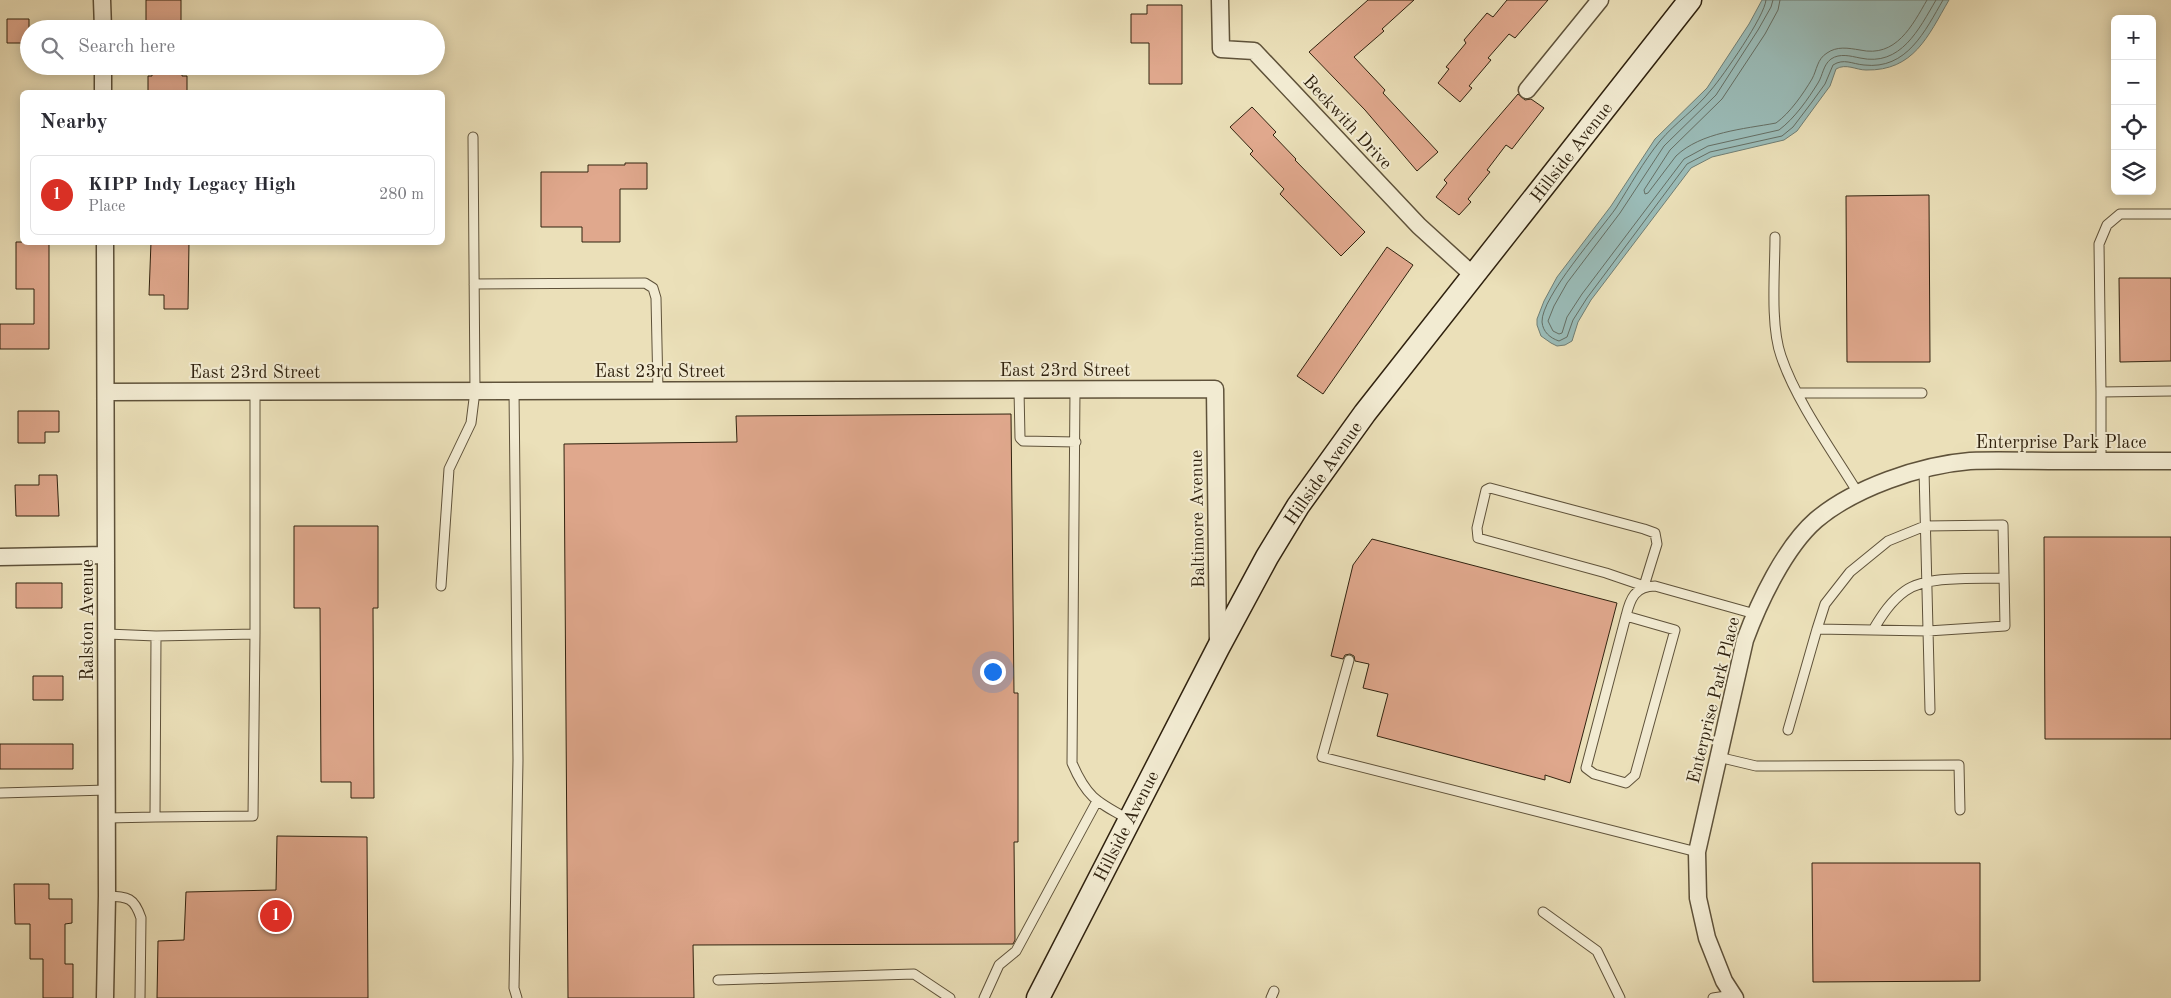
<!DOCTYPE html>
<html lang="en">
<head>
<meta charset="utf-8">
<style>
	:root { --surface:#fff; --page:#f7f7f7; --text:#2b2b33; --muted:#7c7c81; --line:#e1e1e2; --accent:#d93025 }
	body { margin:0; font-family:"Old Standard TT",serif; background:var(--page); color:var(--text) }
	.controls { position:absolute; right:15px; top:15px; display:grid; overflow:hidden; border-radius:8px; box-shadow:0 2px 12px #0003 }
	.controls button { width:45px; height:45px; display:grid; place-items:center; padding:0; border:0; border-bottom:1px solid var(--line); background:var(--surface); color:var(--text); font:25px sans-serif }
	.you { position:absolute; left:992px; top:671px; width:18px; height:18px; margin:-12px; border:4px solid #fff; border-radius:50%; background:#1a73e8; box-shadow:0 0 0 8px #1a73e833 }
	.badge { display:grid; place-items:center; width:32px; height:32px; border-radius:50%; background:var(--accent); color:#fff; font-size:16px; font-weight:700 }
	.pin { position:absolute; translate:-50% -50%; border:2px solid #fff; box-shadow:0 1px 5px #0006 }
	.list { margin:0; padding:0; list-style:none }
	h2 { display:flex; justify-content:space-between; align-items:center; height:65px; margin:0; padding:0 20px; font-size:21px }
	h2 small { font-size:16px; font-weight:400; color:var(--muted) }
	.list li { display:grid; grid-template-columns:32px 1fr auto; gap:15px; align-items:center; box-sizing:border-box; height:80px; margin:0 10px 10px; padding:0 10px; border:1px solid var(--line); border-radius:8px }
	.list b { display:block; font-size:19px; white-space:nowrap }
	.list p { margin:0; font-size:16px; white-space:nowrap; color:var(--muted) }
	.list em { font-size:16px; font-style:normal; color:var(--muted) }
	.icon { flex:none; width:28px; height:28px; fill:none; stroke:currentColor; stroke-width:2; stroke-linecap:round; stroke-linejoin:round }
	.map { position:relative; flex:none; width:2171px; height:998px; overflow:hidden }
	.search { position:absolute; background:var(--surface); box-shadow:0 2px 12px #0003; left:20px; top:20px; width:425px; height:55px; display:flex; align-items:center; gap:12px; box-sizing:border-box; padding:0 18px; border-radius:28px; color:var(--muted); font-size:19px }
	.panel { position:absolute; background:var(--surface); box-shadow:0 2px 12px #0003; left:20px; top:90px; width:425px; height:155px; border-radius:8px }
	.map>svg:first-child { display:block }
	.water { fill:#9abbb7; stroke:#707e74 }
	.lines { fill:none; stroke-linecap:round; stroke-linejoin:round }
	.shore { stroke:#656e63; stroke-width:1 }
	.building { fill:#e0a88d; stroke:#30220f }
	.lane-casing { stroke:#5f523a; stroke-width:11 }
	.street-casing { stroke:#5f523a; stroke-width:19 }
	.secondary-casing { stroke:#30220f; stroke-width:25 }
	.lane { stroke:#f2ebd2; stroke-width:9 }
	.street { stroke:#f2ebd2; stroke-width:16 }
	.secondary { stroke:#f2ebd2; stroke-width:22 }
	.labels { text-anchor:middle; stroke-width:4; stroke-linejoin:round; paint-order:stroke }
	.street-label { font-size:18px; fill:#30220f; stroke:#f2ebd2 }
</style>
</head>
<body>
<div class="map">
<svg width="2171" height="998" viewBox="0 0 2171 998">
	<rect width="100%" height="100%" fill="#ebe0b9"/>
	<filter id="stains"><feTurbulence type="fractalNoise" baseFrequency=".004" numOctaves="4"/><feColorMatrix values="0 0 0 0 .2 0 0 0 0 .09 0 0 0 0 .02 0 0 0 .5 -.17"/></filter>
	<radialGradient id="worn" r=".72"><stop offset=".6" stop-color="#630" stop-opacity="0"/><stop offset="1" stop-color="#630" stop-opacity=".3"/></radialGradient>
	<path class="water" d="M1762,0H1949C1928,36 1914,71 1866,70C1856,70 1846,63 1836,69L1830,86L1816,105L1797,131L1784,140L1712,157L1691,168L1591,300L1578,322L1572,341L1565,345L1557,346L1551,343L1541,336L1537,325V319L1544,301L1557,277L1611,206L1655,139L1707,88L1749,24Z"/>
	<g class="lines">
		<path class="shore" d="M1766,0C1765,16 1723,76 1711,90C1696,109 1675,123 1660,141C1643,162 1630,186 1616,208C1600,231 1541,297 1542,322C1543,332 1550,338 1559,341L1567,337L1573,320L1587,298L1687,164L1710,152L1782,136L1793,127L1812,102L1825,84L1833,65C1844,58 1852,64 1864,65C1907,70 1925,31 1943,0
			M1773,0L1771,7L1758,30L1716,95L1664,146L1620,213L1567,283L1554,306L1548,321L1553,331L1559,334L1562,333L1567,317L1582,294L1684,159L1708,146L1779,130C1795,118 1808,99 1818,83C1823,75 1823,65 1831,59C1840,53 1850,56 1860,58C1901,67 1919,29 1936,0
			M1780,0L1778,10L1765,34L1722,99L1670,150L1644,190L1645,194L1648,193L1676,156C1701,132 1744,129 1776,123C1790,113 1803,94 1812,79C1817,70 1817,59 1827,53C1837,46 1848,48 1860,50C1896,58 1912,26 1927,0"/>
	</g>
	<path class="building" d="M146,0H181V29H152V21H146Z
		M1368,0H1414L1382,29L1384,31L1354,57L1385,90L1383,93L1438,152L1417,171L1365,110L1309,52Z
		M1507,0H1548L1515,38L1509,34L1488,58L1491,60L1469,86L1472,88L1460,102L1438,83L1449,69L1446,67L1466,43L1464,40L1487,13L1493,17Z
		M1147,5H1182V84H1149V43H1131V14H1147Z
		M7,19H29V43H7Z
		M152,66H182V76H187V92H148V76H152Z
		M1518,94L1525,100L1531,99L1544,108L1512,149L1506,145L1487,170L1490,172L1468,199L1471,202L1459,215L1436,197L1447,183L1444,180Z
		M1252,107L1276,132L1273,135L1296,159L1295,160L1365,232L1341,256L1280,194L1284,189L1250,154L1253,151L1230,127Z
		M625,163H647V189H620V242H582V227H541V172H588V165H625Z
		M1929,195L1930,362H1847L1846,196Z
		M16,242H49V349H0V324H34V289H16Z
		M151,242H189L188,309H164V295H149Z
		M1387,247L1413,265L1323,394L1297,376Z
		M2119,278H2171V361L2120,362Z
		M18,411H59V432H45V443H18Z
		M1011,414L1014,693H1018V842H1014L1015,940L1013,944L693,945L694,998H568L564,444L737,442L736,416Z
		M39,475H57L59,516H16L15,485H39Z
		M294,526H378V608H373L374,798H351V782H321L320,608H294Z
		M2044,537H2171V739H2045Z
		M1372,539L1617,603L1570,783L1545,775V780L1377,736L1388,694L1363,688L1369,664L1355,661L1354,656L1350,654L1345,655L1343,659L1331,656L1353,565Z
		M16,583H62V608H16Z
		M33,676H63V700H33Z
		M0,744H73V769H0Z
		M277,836L367,837L368,998H157L158,941L184,940L186,892L276,890Z
		M1812,863H1980V981L1813,982Z
		M14,884H49V899H72V923L65,924V964H73V998H43V959H30V924H15Z"/>
	<g class="lines">
		<defs>
			<path id="lane" d="M1775,237C1775,271 1770,325 1781,356C1796,401 1833,452 1858,493
				M474,284L645,283L653,288L656,298L658,391
				M1019,390L1020,438L1023,441L1076,442
				M1075,390L1072,763C1087,798 1097,802 1130,820
				M514,391L518,760L514,988L517,998
				M255,392V634
				M2101,392L2099,244L2107,225L2120,214H2171
				M1798,393H1922
				M2101,461V392L2171,391
				M1924,470L1930,710
				M1490,488L1644,529L1655,533L1657,544L1644,586L1606,573L1478,538L1477,528L1486,490Z
				M2003,525L2005,626L1928,631L1817,629L1825,604L1850,572L1888,541L1925,526Z
				M441,586L449,469L471,423L475,391L473,137
				M1626,616L1675,630L1635,775L1626,783L1594,774L1586,768L1626,616C1630,599 1635,586 1655,586L1755,614
				M1873,630C1882,615 1891,601 1905,591C1927,575 1976,579 2004,578
				M107,634L156,636L255,634L253,816L155,817L156,636
				M1349,660L1322,757L1697,852
				M1788,730L1817,629
				M1718,757L1756,766L1959,765L1960,810
				M0,793L107,790
				M107,818L155,817
				M107,896C128,897 134,897 141,918L140,998
				M1543,912L1597,951L1620,998
				M718,980L914,974L950,998
				M984,998L999,965L1016,951L1097,801
				M1271,998L1274,991
				M1713,998L1733,995"/>
			<path id="street" d="M102,0L103,29
				M1220,0L1221,49L1254,51L1419,226L1474,276
				M103,66V92
				M1527,90L1600,0
				M105,242L107,896L105,998
				M106,392L1215,389L1218,646
				M0,557L106,555
				M1735,998L1724,981L1707,938L1698,898L1697,852L1745,640C1759,602 1785,547 1816,520C1854,488 1920,465 1970,461C1997,460 2026,461 2053,461C2093,461 2132,461 2171,461"/>
			<path id="secondary" d="M1038,998L1218,648L1267,557L1298,506L1365,413L1690,0"/>
		</defs>
		<use href="#lane" class="lane-casing"/>
		<use href="#street" class="street-casing"/>
		<use href="#secondary" class="secondary-casing"/>
		<use href="#lane" class="lane"/>
		<use href="#street" class="street"/>
		<use href="#secondary" class="secondary"/>
	</g>
	<g class="labels">
		<g class="street-label">
			<text transform="translate(1348 122) rotate(47)" y="6">Beckwith Drive</text>
			<text transform="translate(1571 152) rotate(-52)" y="6">Hillside Avenue</text>
			<text x="1065" y="376">East 23rd Street</text>
			<text x="660" y="377">East 23rd Street</text>
			<text x="255" y="378">East 23rd Street</text>
			<text x="2061" y="448">Enterprise Park Place</text>
			<text transform="translate(1323 473) rotate(-55)" y="6">Hillside Avenue</text>
			<text transform="translate(1197 519) rotate(-91)" y="6">Baltimore Avenue</text>
			<text transform="translate(87 620) rotate(-90)" y="6">Ralston Avenue</text>
			<text transform="translate(1713 700) rotate(-76)" y="6">Enterprise Park Place</text>
			<text transform="translate(1126 826) rotate(-63)" y="6">Hillside Avenue</text>
		</g>
	</g>
	<rect width="100%" height="100%" filter="url(#stains)"/>
	<rect width="100%" height="100%" fill="url(#worn)"/>
</svg>
<div class="controls">
<button>+</button>
<button>−</button>
<button><svg class="icon" aria-label="locate" viewBox="0 0 24 24"><circle cx="12" cy="12" r="6"/><path d="M12 2v4M12 18v4M2 12h4M18 12h4"/></svg></button>
<button><svg class="icon" aria-label="layers" viewBox="0 0 24 24"><path d="M12 4l9 5-9 5-9-5zM3 14l9 5 9-5"/></svg></button>
</div>
<div class="you"></div>
<div class="pin badge" style="left:276px;top:916px">1</div>
<div class="search"><svg class="icon" aria-label="search" viewBox="0 0 24 24"><circle cx="10" cy="10" r="6"/><path d="M15 15l6 6"/></svg>Search here</div>
<section class="panel">
<h2>Nearby<small></small></h2>
<ul class="list">
<li><span class="badge">1</span><div><b>KIPP Indy Legacy High</b><p>Place</p></div><em>280 m</em></li>
</ul>
</section>
</div>
</body>
</html>
